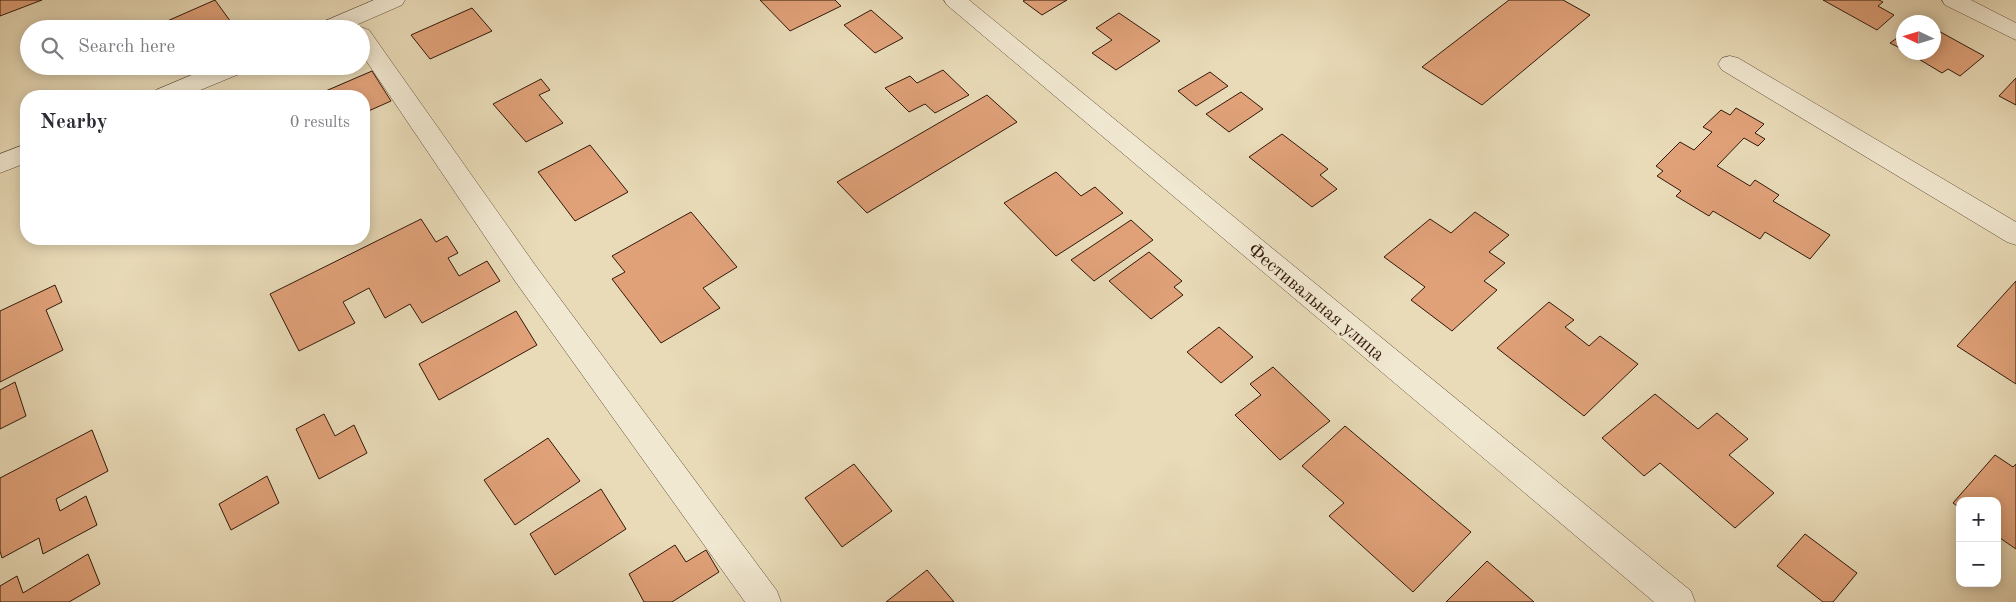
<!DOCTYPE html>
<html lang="en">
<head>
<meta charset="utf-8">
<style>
	:root { --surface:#fff; --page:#f2f2f3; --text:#2b2b33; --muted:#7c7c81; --line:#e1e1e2 }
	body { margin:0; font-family:"Old Standard TT",serif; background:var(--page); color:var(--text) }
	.controls { position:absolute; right:15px; bottom:15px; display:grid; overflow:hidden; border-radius:10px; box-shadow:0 2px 12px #0003 }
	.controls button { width:45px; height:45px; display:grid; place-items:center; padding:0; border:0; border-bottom:1px solid var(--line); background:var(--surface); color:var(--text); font:25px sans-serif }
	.compass { position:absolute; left:1896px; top:15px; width:45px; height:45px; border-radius:50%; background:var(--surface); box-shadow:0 2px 12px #0003; rotate:274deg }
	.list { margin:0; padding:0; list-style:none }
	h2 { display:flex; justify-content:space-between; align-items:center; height:65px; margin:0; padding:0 20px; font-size:21px }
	h2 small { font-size:16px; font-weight:400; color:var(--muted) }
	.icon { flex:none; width:28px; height:28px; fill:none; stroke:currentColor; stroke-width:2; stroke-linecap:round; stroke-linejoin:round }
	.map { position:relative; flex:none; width:2016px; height:602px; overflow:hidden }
	.search { position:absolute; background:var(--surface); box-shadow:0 2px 12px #0003; left:20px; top:20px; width:350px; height:55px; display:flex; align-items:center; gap:12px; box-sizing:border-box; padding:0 18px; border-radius:28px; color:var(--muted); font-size:19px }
	.panel { position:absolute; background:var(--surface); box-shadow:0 2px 12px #0003; left:20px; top:90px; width:350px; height:155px; border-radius:20px }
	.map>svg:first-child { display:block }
	.building { fill:#e0a179; stroke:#311809 }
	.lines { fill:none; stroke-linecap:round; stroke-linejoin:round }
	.street-casing { stroke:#5f4935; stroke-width:1 }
	.street { fill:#f1e8d1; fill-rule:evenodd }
	.labels { text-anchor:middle; stroke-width:5; stroke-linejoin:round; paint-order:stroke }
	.street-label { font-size:19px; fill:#311809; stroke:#f1e8d1 }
</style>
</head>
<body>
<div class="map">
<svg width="2016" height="602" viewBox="0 0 2016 602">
	<rect width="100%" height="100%" fill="#e9dbb8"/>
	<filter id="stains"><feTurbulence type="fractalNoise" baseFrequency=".004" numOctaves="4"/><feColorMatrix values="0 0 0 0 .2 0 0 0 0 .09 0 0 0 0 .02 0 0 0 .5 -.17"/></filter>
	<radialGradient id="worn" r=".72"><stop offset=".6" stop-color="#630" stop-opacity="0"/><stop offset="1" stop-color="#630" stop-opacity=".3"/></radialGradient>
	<path class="building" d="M0,0H42L0,16Z
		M215,0L236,29H149Z
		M760,0H835L841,6L790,31Z
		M1025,0H1067L1042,15L1023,1Z
		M1509,0H1563L1590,15L1482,105L1422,67Z
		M1823,0H1879L1883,2L1878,6L1894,15L1877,30Z
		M472,8L492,31L430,59L411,35Z
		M871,10L903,38L875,53L844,25Z
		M1119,13L1160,41L1116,70L1092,53L1112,40L1096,28Z
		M1935,29L1984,56L1960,76L1948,69L1942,73L1907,52H1934Z
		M1904,33V50L1890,43Z
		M943,70L969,95L935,113L925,104L909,112L885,88L910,76L917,83Z
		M372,71L391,101L364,113V96H314Z
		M1210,72L1228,86L1196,106L1178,91Z
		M2016,78V105L1999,96Z
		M541,79L550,90L539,95L563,123L526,142L493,104Z
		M1241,92L1263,109L1229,132L1206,114Z
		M987,95L1017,122L867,213L837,182Z
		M1736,108L1764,124L1755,133L1765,139L1758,146L1744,138L1717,166L1750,186L1755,180L1779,195L1773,201L1830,235L1810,259L1765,232L1760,239L1713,211L1709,216L1676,196L1681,191L1657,176L1663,171L1656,166L1680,142L1694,150L1712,132L1703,127L1721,110L1730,115Z
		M1282,134L1328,169L1320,175L1337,189L1312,207L1249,157Z
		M590,145L628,192L575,221L538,172Z
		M1056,172L1081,196L1095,187L1123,213L1056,256L1004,203Z
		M691,212L737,267L703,288L720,308L661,343L612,279L625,272L612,256Z
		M1475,212L1509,235L1489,252L1505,263L1484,281L1497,290L1452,331L1411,300L1425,287L1384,257L1430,219L1451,233Z
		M421,219L436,242L447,236L458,253L448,258L459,276L487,261L500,281L422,323L410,304L385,318L369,288L343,302L355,323L299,351L270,294Z
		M1131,220L1153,240L1094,281L1071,260Z
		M1149,252L1182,281L1174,287L1183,295L1151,319L1109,281Z
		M2016,281V384L1957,346Z
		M55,285L62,302L46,310L63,350L0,382V311Z
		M1549,302L1574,320L1565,327L1589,346L1600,336L1638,364L1584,416L1497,348Z
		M516,311L537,345L439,400L419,364Z
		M1219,327L1253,357L1221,383L1187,352Z
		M1273,367L1330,421L1280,460L1235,415L1261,395L1250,384Z
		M15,382L26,416L0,429V390Z
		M1655,394L1698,429L1717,413L1748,439L1729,455L1774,493L1735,528L1660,463L1644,476L1602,438Z
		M324,414L335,436L354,425L367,453L319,479L296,429Z
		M1345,426L1471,532L1413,592L1329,516L1344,503L1302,466Z
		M92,430L108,471L56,499L60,511L86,496L97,525L43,554L39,538L2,558L0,551V478Z
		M548,438L580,481L515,525L484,480Z
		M1995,455L2013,467L2016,464V549L1997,536V501H1960V508L1953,503Z
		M854,464L892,511L842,547L805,498Z
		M267,476L279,503L231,530L219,504Z
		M601,489L626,529L555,575L530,534Z
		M1805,534L1857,573L1833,602H1823L1777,566Z
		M675,545L686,562L706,550L719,572L672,602H644L629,574Z
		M88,554L100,584L69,602H0V586L17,576L23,593Z
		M1487,561L1534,602H1446Z
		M927,570L954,602H886Z"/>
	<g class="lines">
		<defs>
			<path id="street" d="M374,0H405L402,5L347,29H315L318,24Z
				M944,0H969L1691,591L1695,602H1654L947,5Z
				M1942,0H1971L2016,23V40L1945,5Z
				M361,27L369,30L535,265L777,591L781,602H745L515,281L361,53V29H356Z
				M1730,56L1738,58L2016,222V245L2007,242L1722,70L1718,64L1722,58Z
				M213,66H248L244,72L186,96H152L156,90Z
				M26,144V163L0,173V154Z"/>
		</defs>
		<use href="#street" class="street-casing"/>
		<use href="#street" class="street"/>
	</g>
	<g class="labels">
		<g class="street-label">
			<text transform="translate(1317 301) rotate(40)" y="7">Фестивальная улица</text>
		</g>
	</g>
	<rect width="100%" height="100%" filter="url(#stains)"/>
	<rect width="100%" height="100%" fill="url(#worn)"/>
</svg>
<div class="controls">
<button>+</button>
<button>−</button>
</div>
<svg class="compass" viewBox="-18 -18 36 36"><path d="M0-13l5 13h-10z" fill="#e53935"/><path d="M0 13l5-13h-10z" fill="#7c7c81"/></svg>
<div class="search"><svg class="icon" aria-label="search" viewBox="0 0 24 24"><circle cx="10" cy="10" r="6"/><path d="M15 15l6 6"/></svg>Search here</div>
<section class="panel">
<h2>Nearby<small>0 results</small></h2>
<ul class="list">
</ul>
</section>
</div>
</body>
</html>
